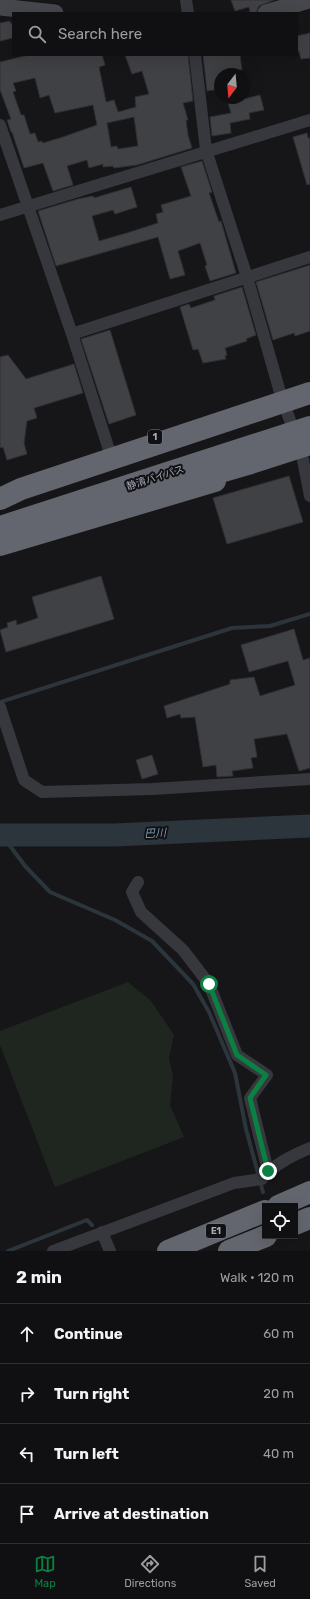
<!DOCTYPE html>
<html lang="en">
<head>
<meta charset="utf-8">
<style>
	:root { --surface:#101012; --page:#1e1e20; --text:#f1f3f6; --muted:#9c9d9f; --line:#303032; --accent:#0b8043 }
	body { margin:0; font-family:Rubik,"Noto Sans JP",sans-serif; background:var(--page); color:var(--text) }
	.controls { position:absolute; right:12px; bottom:12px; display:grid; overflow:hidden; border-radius:0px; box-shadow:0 4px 16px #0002 }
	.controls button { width:36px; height:36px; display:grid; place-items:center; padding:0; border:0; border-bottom:1px solid var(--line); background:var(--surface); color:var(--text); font:20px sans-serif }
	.compass { position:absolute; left:214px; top:68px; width:36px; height:36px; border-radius:50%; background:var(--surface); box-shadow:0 4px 16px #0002; rotate:196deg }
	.stop { position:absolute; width:12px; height:12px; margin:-9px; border:3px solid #0b8043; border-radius:50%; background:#fff }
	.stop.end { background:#0b8043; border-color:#fff; box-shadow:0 1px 4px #0008 }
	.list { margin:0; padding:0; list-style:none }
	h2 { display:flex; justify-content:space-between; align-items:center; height:52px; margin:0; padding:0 16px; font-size:17px }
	h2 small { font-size:13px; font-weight:400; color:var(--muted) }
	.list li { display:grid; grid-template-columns:26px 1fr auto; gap:12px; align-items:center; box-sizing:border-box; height:60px; padding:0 16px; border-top:1px solid var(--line) }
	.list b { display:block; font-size:15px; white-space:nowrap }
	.list em { font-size:13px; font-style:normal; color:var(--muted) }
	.icon { flex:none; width:22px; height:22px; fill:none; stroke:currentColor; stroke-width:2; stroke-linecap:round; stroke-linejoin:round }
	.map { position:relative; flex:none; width:310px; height:1251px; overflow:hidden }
	.search { position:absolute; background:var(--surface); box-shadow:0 4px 16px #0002; left:12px; right:12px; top:12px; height:44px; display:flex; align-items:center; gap:10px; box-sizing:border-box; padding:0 14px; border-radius:0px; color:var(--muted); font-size:15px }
	.sheet { height:292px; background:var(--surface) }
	nav { display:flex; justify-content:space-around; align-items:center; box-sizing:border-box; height:56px; border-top:1px solid var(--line); background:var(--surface); font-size:11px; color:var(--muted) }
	nav a { display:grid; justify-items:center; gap:2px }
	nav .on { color:var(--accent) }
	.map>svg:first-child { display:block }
	.green { fill:#1e261f }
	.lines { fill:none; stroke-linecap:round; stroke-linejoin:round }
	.stream { stroke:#2c353c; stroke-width:4 }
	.river { stroke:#2c353c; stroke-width:23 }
	.building { fill:#404145; stroke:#303034; fill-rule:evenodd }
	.street { stroke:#37383d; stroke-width:12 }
	.secondary { stroke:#45474d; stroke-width:17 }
	.highway { stroke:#63666e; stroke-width:22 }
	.highway-bridge { stroke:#63666e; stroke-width:22 }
	.route { stroke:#0b8043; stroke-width:5 }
	.labels { text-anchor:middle; stroke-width:4; stroke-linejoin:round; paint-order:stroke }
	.shield { fill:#111113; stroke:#7b7e86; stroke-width:1 }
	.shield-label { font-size:9px; font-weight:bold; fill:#a8adb8 }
	.street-label { font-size:10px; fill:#a8adb8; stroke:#111113 }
	.water-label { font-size:11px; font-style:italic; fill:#7f9bb3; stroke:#111113 }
</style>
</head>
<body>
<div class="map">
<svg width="310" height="1251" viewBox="0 0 310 1251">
	<rect width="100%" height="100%" fill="#161618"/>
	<path class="green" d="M128,982L151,1001L174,1035L169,1058L173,1076L170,1105L184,1137L55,1187L0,1045V1031Z"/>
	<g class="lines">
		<path class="stream" d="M0,702L232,628L270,626L310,614
			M2,835L25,866L50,892L115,920L152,941L193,984L209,1012L235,1073L246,1129L263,1192
			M8,1251L87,1220L92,1225"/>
		<path class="river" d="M0,835H114L310,826"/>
	</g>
	<path class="building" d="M231,0H274L259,6L256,13H250L249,7L235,11Z
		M10,21V23H13V38L0,41V23Z
		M310,33V58L301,59L299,51L297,52V36Z
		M29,55H102L105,65L99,67L106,102L114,100L118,112L136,107L135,97L149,94L142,71L132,74L125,55H188L193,101L183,103L188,120H186L188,135L192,148L137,165L114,168L113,166L103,167V164L89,168L87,160L67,166L73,185L53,191L43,163L24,168L12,132H11L7,120L11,119L0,90V62ZM35,78L40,98L49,95L55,113L93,105L97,125L63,137L43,143L42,141L38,142L35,133L30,134L24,115H21L13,92L16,91L13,83ZM134,117L138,146L118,149L117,146L111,147L107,123Z
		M203,55H240L242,70L229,71V74H220V89L207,91Z
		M260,95L264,110L249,113L250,119L230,123L231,133L212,136L210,117L231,113L228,103Z
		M307,133L308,138H310V184L307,185L293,137Z
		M202,161L212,192L209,193L219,222L221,221L236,273L210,281L205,266L207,265L200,243L178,251L185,275L170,279L158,237L56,266L38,211L78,199L93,196L94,198L131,187L137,207L115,214L113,210L92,216L99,241L127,233L158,223L156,214L163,212L161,205L191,196L181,167Z
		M310,265V331L295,336L294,333L273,340L256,282Z
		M242,287L256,335L246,339L247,341L225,348L227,355L225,356L226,359L203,363L198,349L193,350L180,307L189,304L191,308L215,300L214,296Z
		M110,330L136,415L109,424L81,339Z
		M8,355L26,379L74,364L83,393L34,408L37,418L27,421L24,443L27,454L7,460L3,447L0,448V357Z
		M289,476L303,522L227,544L213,498Z
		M101,576L114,619L6,652L0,630L8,627L7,623L16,620L17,625L38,618L32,597Z
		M294,629L303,660L310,658V768L299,771L287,734L254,739L257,757L251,758L253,768L232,771L233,776L217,777L216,765L203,767L195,717L181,718L180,714L167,718L164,706L230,684V680L254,677L260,696L295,685L288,661L249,672L241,645Z
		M152,755L158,774L142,779L136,760Z"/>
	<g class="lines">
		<path class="street" d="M186,0L188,13
			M195,55L206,150L247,277L280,392L302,455L310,496
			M0,125L72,334L110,453
			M0,215L310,120
			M72,334L310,257
			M0,707L24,780L42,792L153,789L310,779
			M138,882L132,892L141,912L183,950L209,984L237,1055L267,1075L250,1098L268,1171
			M102,1232L110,1251
			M53,1251L234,1183L262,1179C274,1164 293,1155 310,1148"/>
		<path class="secondary" d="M0,7L55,13
			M266,13L309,0"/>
		<path class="highway" d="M0,545L215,481
			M278,1206L310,1192
			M295,1224L310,1218
			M168,1251L265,1211
			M229,1251L266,1236"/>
		<path class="highway-bridge" d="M193,480L248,464L310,444
			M0,499L21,489L310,393
			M0,527L310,427"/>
	</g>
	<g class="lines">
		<path class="route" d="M209,984L237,1055L266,1075L250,1098L268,1171"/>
	</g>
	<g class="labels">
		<g class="shield">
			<rect x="148" y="430" width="14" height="14" rx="3"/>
			<rect x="206" y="1224" width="20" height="14" rx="3"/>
		</g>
		<g class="shield-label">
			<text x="155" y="440">1</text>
			<text x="216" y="1234">E1</text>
		</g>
		<g class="street-label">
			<text transform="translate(155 477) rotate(-18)" y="4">静清バイパス</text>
		</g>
		<g class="water-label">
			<text transform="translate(155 833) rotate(-3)" y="4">巴川</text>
		</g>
	</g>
</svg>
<div class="controls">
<button><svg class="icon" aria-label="locate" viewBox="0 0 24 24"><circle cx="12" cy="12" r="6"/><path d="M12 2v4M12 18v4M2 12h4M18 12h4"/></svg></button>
</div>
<svg class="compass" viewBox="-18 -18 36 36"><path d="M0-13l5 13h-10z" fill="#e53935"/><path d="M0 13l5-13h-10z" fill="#9c9d9f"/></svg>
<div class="stop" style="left:209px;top:984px"></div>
<div class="stop end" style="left:268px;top:1171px"></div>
<div class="search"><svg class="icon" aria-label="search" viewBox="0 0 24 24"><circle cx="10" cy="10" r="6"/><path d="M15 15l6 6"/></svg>Search here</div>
</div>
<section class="sheet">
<h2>2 min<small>Walk · 120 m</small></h2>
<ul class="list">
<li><svg class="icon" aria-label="ahead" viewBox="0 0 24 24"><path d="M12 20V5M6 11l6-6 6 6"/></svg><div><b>Continue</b></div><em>60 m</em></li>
<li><svg class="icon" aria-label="right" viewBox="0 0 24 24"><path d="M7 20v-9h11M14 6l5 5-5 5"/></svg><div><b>Turn right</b></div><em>20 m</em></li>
<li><svg class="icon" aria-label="left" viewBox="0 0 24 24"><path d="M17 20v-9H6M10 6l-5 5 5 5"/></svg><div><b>Turn left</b></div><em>40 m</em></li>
<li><svg class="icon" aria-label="arrive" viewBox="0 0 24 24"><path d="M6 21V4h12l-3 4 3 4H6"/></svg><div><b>Arrive at destination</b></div></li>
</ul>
</section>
<nav>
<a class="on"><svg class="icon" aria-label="map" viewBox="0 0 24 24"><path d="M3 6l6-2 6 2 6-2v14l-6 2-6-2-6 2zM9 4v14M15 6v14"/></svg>Map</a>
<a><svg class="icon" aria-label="directions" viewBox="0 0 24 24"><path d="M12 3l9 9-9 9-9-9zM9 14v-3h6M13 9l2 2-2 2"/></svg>Directions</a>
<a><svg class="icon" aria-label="saved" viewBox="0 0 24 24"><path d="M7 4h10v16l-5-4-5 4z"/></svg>Saved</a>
</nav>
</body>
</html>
